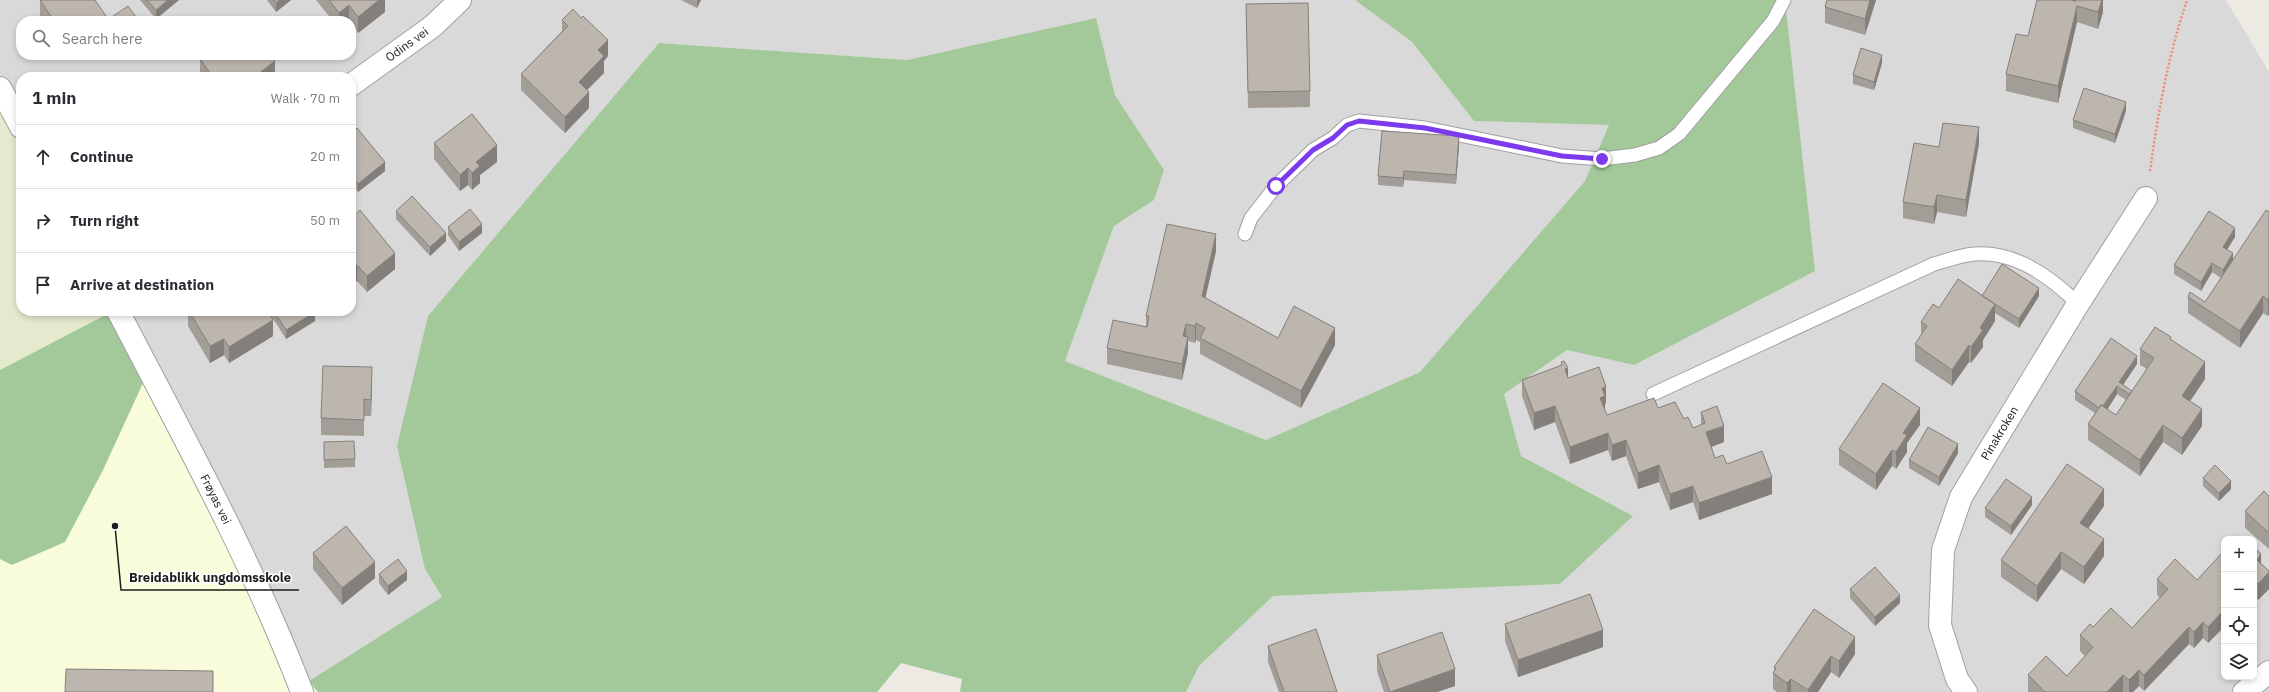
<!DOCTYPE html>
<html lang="en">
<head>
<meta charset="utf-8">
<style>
	:root { --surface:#fff; --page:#f7f7f7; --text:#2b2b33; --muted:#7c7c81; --line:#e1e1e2 }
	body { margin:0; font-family:"IBM Plex Sans",sans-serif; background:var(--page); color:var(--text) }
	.controls { position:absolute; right:12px; bottom:12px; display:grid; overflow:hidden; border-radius:8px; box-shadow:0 2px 6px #0003 }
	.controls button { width:36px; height:36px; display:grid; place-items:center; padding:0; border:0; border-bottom:1px solid var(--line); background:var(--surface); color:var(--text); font:20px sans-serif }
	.stop { position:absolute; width:12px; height:12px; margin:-9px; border:3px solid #7c3aed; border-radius:50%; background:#fff }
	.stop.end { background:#7c3aed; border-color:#fff; box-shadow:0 1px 4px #0008 }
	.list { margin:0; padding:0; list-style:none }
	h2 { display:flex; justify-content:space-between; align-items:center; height:52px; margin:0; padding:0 16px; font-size:17px }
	h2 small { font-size:13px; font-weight:400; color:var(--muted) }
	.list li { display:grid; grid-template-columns:26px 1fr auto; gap:12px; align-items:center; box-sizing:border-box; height:64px; padding:0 16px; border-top:1px solid var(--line) }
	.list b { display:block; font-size:15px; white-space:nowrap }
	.list em { font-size:13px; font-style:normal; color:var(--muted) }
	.icon { flex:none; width:22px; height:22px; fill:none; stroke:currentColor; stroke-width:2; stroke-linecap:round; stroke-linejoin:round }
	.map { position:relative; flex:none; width:2269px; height:692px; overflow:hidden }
	.search { position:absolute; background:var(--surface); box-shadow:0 2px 6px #0003; left:16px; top:16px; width:340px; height:44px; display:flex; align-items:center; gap:10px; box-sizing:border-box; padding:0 14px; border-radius:16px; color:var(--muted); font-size:15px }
	.panel { position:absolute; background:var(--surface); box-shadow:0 2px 6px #0003; left:16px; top:72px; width:340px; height:244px; border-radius:16px }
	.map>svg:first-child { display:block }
	.residential { fill:#dad9d9; fill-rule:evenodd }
	.education { fill:#f8fcdb }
	.farmland { fill:#e5eace }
	.forest { fill:#a3c99a }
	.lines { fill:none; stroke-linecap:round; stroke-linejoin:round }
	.lane-casing { stroke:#a0a0a0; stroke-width:15 }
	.street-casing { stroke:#a0a0a0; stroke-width:24 }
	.path { stroke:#ee8c72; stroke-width:2.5; stroke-dasharray:2 2; stroke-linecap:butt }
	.lane { stroke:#fff; stroke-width:13 }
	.street { stroke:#fff; stroke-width:22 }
	.wall { fill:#a29d96; fill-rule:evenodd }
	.shaded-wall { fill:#847f7a }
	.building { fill:#bcb6af; stroke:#847f7a }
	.route { stroke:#7c3aed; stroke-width:5 }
	.labels { text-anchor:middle; stroke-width:3; stroke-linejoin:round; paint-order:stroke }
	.street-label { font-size:12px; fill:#1c1c1c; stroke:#fff }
	.leader { fill:none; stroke:#1c1c1c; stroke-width:1.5 }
	.callout-dot { fill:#1c1c1c; stroke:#fff; stroke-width:1.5 }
	.callout-label { font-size:13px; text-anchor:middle; font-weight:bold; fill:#1c1c1c; stroke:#fff; stroke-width:3; stroke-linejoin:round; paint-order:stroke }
</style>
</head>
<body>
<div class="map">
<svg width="2269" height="692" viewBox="0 0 2269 692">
	<rect width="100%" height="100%" fill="#eceae2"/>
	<path class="residential" d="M0,0H1355L1412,42L1474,121L1610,125L1585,181L1420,372L1266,440L1065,361L1114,226L1154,200L1164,170L1115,95L1096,19L907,60L659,43L425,569L442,597L309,681L118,311H351V77H21V127L0,111ZM21,21H351V55H21Z
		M1785,0H2226L2269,72V692H1186L1199,666L1273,596L1560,584L1633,516L1521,456L1504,394L1567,350L1634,365ZM2224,539H2254V677H2224Z"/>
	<path class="education" d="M113,311L311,692H0V370Z"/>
	<path class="farmland" d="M0,111L21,127V311H113L0,370Z"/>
	<path class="forest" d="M1355,0H1785L1815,271L1634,365L1567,350L1504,394L1521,456L1633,516L1560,584L1273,596L1199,666L1186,692H960L962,679L901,663L877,692H318L309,681L442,597L425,569L397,446L428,316L659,43L907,60L1096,18L1115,95L1164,170L1154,200L1114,226L1065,361L1266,440L1420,372L1585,181L1609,125L1474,121L1412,42Z
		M113,311L149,370L103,470L65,542L12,565L0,559V370Z"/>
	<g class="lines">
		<defs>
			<path id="lane" d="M1245,234L1251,218L1276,186L1313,150L1333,138L1347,125L1359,121L1425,128L1562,156L1602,159L1635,155L1659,148L1679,134L1773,21L1784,0
				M1653,394L1934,264C1945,261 1956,257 1967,255C2010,248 2049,275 2078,304"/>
			<g id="street">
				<path id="s1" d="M351,85L433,26L460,0"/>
				<path d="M0,88L21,127"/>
				<path id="s2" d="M118,311C183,436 252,561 302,692"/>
				<path id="s3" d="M1966,692L1957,679L1940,625L1943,550L1961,497L2078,304L2146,198"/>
				<path d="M2244,692L2269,672"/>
			</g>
		</defs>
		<use href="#lane" class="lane-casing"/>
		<use href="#street" class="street-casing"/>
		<path class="path" d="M2150,171C2158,113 2168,56 2187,0"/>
		<use href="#lane" class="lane"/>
		<use href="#street" class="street"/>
	</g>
	<path class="wall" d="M40,0L106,21H139H43L40,16Z
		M140,0H179L156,19Z
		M267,0H291L276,12Z
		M316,0H385V12L358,33L351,24V21H333Z
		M681,0H701L697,8Z
		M1827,0H1876L1865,35L1825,23V7Z
		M2037,0H2103V12L2098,29L2077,22L2058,103L2006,91V74L2028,36Z
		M1246,4L1310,91V107L1248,108Z
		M562,20L608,56L604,61V73L587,90L589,108L565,133L521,90V74L562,31Z
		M200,59L275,77H201L200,76Z
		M1882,63L1874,90L1853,84V75Z
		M2126,111L2115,143L2073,128V120Z
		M351,133L385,171L358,192L351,183Z
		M434,143L497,162L480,175V183L472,190L468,185L460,191L434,159Z
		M1979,143L1966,217L1937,212L1934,224L1903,218V202Z
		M1459,145L1456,184L1404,180L1403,187L1378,185V176Z
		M396,211L446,241L430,256L396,219Z
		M2269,212V314L2268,316L2263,313L2240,348L2188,313V297L2205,302L2221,278L2212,272L2201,291L2174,274V265L2235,237L2227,250L2233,260Z
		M351,218L395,269L367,292L357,281L351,286Z
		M448,227L482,233L459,251L448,235Z
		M1216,251L1205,298L1278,338L1335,345L1301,408L1200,354V342L1196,340L1195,343L1188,341V353L1182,380L1107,364V348L1146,327V316Z
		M1982,296H2039L2019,328L1995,313V321L1983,340V347L1971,363L1969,362L1952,386L1915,361V344L1921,335V322L1939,308Z
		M188,311H314L315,321L286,339L272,317L273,336L229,363L224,355L210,363L188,326Z
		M2171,339L2205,379L2190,401L2202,426L2182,455L2163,442L2140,476L2088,440V424L2095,413L2075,400V391L2137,364L2123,385L2132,392L2147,369L2140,365V349ZM2117,394L2126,400L2116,415L2107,409Z
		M1561,362L1568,378L1606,403L1605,404V411L1607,415L1658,408L1684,419L1693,428L1701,425V412L1724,442L1711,447L1715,458L1727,464L1772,494L1699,520L1693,502L1670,510L1659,482L1638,489L1626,456L1612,461L1608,450L1570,464L1555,422L1534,430L1522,396V380L1561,366Z
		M372,384L371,416H364V436L321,435V418Z
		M1920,425L1907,443V452L1896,469L1892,466L1876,490L1839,465V449Z
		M324,442L355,459V467L324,468Z
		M1958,453L1939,486L1909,468V460Z
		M2203,478L2231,489L2219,501L2203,486Z
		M2269,496V549L2245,528V511Z
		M2032,505L2011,535L1985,517V508Z
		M2104,506L2088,528L2104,556L2084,584L2061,569L2037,602L2001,577V560Z
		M2254,547L2261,564L2269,571V589L2258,600L2254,596Z
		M2224,551V627L2208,643L2203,638L2194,648L2189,644L2144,691L2139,686L2133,692H2028V675L2067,676L2085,656L2080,651V635L2093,627L2132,628L2160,598L2157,595V579L2197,580Z
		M313,553L375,578L342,605L313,569Z
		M379,574L407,580L388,595L379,583Z
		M1850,589L1900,603L1875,626L1850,598Z
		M1814,609L1855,654L1839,678L1831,672L1818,692H1777L1773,689V673L1774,672V667Z
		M1505,624L1603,647L1518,677L1505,641Z
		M1268,646L1337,692H1279L1268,662Z
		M1377,655L1455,686L1437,692H1384L1377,671Z"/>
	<path class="shaded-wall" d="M168,0H179L156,19V10Z
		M280,0H291L276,12V3Z
		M377,0H385V12L358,33V17Z
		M697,0H701L697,8Z
		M1870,0H1876L1865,35V19Z
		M2102,0H2103V12L2098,29V12Z
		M349,5V21H339V13Z
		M2077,6V22L2058,103V86Z
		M106,16V21H98Z
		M608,40V56L604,61V73L579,98V82L598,50Z
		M68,55H72L68,58Z
		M1882,55V63L1874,90V82Z
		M275,61V77H254Z
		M589,92V108L565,133V117Z
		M2126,102V111L2115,143V134Z
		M1979,127V143L1966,217V200Z
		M1459,136V145L1456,184V175Z
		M497,145V162L480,175V183L472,190V173L476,162Z
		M385,162V171L358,192V184Z
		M468,168V185L460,191V175Z
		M1404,171V180L1403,187V178Z
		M1937,195V212L1934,224V207Z
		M482,224V233L459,251V242Z
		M2235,228V237L2223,256V247Z
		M446,233V241L430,256V247Z
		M1216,234V251L1202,313V296Z
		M395,253V269L367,292V276Z
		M2233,253V262L2223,278V270Z
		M2212,263V272L2201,291V282Z
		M357,265V281L351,286V270Z
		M2039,288V296L2019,328V319Z
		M2263,296V313L2240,348V331Z
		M2269,297V314L2268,316V300Z
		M1995,304V321L1983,340V347L1971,363V347L1980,328Z
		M269,311H270V321L273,320V336L229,363V347Z
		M315,312V321L286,339V330Z
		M1196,323V340L1195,343V326Z
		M1186,324V341L1183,336Z
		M1335,328V345L1301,408V391Z
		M1188,337V353L1182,380V364Z
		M224,339V355L210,363V346Z
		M1969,345V362L1952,386V370Z
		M2137,356V364L2121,388L2119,382Z
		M2205,362V379L2182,413V396Z
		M372,367V384L371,416V400Z
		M1568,368V384L1565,369Z
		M2117,386V394L2102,418V409Z
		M1606,387V403L1605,404V413L1600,398L1602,388Z
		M1555,406V422L1534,430V413Z
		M1920,408V425L1907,443V452L1896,469V452L1903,433Z
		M2202,409V426L2182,455V438Z
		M2163,425V442L2140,476V460Z
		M1724,426V442L1706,449V432Z
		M1608,433V450L1570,464V447Z
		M1626,440V456L1612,461V445Z
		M1958,444V453L1939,486V477Z
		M1892,450V466L1876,490V474Z
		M1659,465V482L1638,489V473Z
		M1772,477V494L1699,520V503Z
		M2231,481V489L2219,501V493Z
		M1693,486V502L1670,510V494Z
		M2104,489V506L2080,540V523Z
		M2032,497V505L2011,535V526Z
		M2104,539V556L2084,584V567Z
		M2061,552V569L2037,602V586Z
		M2261,554V571L2257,560Z
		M375,562V578L342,605V588Z
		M407,571V580L388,595V586Z
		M2269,572V589L2258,600V584Z
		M1900,595V603L1875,626V617Z
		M2224,610V627L2208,643V627Z
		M2203,622V638L2194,648V632Z
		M2189,627V644L2144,691V675Z
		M1603,630V647L1518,677V660Z
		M1855,637V654L1839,678V661Z
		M1831,656V672L1818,692H1808V690Z
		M1455,669V686L1437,692H1390Z
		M2139,670V686L2133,692H2129V680Z
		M2123,675V692H2107Z
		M1791,679V692H1787V683Z"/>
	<path class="building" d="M40,0H95L106,16L98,21H54Z
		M147,0H168L156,10Z
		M273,0H280L276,3Z
		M329,0H379L358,17L349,5L339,13Z
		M1827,0H1870L1865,19L1825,7Z
		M2037,0H2070L2076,1L2073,0H2102L2098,12L2077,6L2058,86L2006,74L2016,34L2028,36Z
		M1308,3L1310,91L1248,92L1246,4Z
		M128,6L139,21H106Z
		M573,9L581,18L583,16L608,40L598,50L604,56L579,82L589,92L565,117L521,74L568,26L562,20Z
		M1861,48L1882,55L1874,82L1853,75Z
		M206,55H270L275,61L254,77H213L200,59Z
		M2084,88L2126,102L2115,134L2073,120Z
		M472,114L497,145L476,162L480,166L472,173L468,168L460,175L434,143Z
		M1943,123L1979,127L1966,200L1937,195L1934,207L1903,202L1914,143L1939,147Z
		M357,128L385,162L358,184L351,175V133Z
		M1382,131L1459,136L1456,175L1404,171L1403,178L1378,176Z
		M412,196L446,233L430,247L396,211Z
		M470,209L482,224L459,242L448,227Z
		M360,210L395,253L367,276L357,265L351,270V218Z
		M2266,210L2269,212V297L2268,300L2263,296L2240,331L2188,297L2190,292L2205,302Z
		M2209,211L2235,228L2223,247L2233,253L2223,270L2212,263L2201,282L2174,265Z
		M1167,224L1216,234L1202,296L1278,338L1294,306L1335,328L1301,391L1200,338L1205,328L1196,323L1195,326L1186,324L1183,336L1188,337L1182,364L1107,348L1113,320L1147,327L1149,316H1146Z
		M2002,264L2039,288L2019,319L1982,296Z
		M1958,279L1995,304L1980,328L1983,330L1971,347L1969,345L1952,370L1915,344L1927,326L1921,322L1933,304L1939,308Z
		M189,311H270H269L273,320L229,347L224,339L210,346Z
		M274,311H314L315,312L286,330Z
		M2155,327L2171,337L2170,339L2205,362L2182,396L2202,409L2182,438L2163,425L2140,460L2088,424L2101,405L2116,415L2154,358L2140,349Z
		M2111,338L2137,356L2119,382L2132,391L2129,394L2117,386L2103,406L2101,405L2099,408L2075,391Z
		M1564,361L1568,368L1565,369L1568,378L1599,367L1606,387L1602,388L1605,396L1600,398L1607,415L1654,398L1658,408L1675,402L1684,419L1688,417L1693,428L1705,423L1701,412L1717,406L1724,426L1706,432L1715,458L1723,455L1727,464L1762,451L1772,477L1699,503L1693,486L1670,494L1659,465L1638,473L1626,440L1612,445L1608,433L1570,447L1555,406L1534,413L1522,380L1562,365L1561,362Z
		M323,366L372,367L371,400L364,399V420L321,418Z
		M1883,383L1920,408L1903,433L1907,435L1896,452L1892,450L1876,474L1839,449Z
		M1928,427L1958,444L1939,477L1909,460Z
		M354,441L355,459L324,460V442Z
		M2067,464L2104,489L2080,523L2104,539L2084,567L2061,552L2037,586L2001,560Z
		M2215,465L2231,481L2219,493L2203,478Z
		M2006,479L2032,497L2011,526L1985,508Z
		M2264,491L2269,496V533L2245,511Z
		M346,526L375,562L342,588L313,553Z
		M2254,547L2261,554L2257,560L2269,571V572L2258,584L2254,580Z
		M2224,551V610L2208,627L2203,622L2194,632L2189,627L2144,675L2139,670L2129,680L2123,675L2107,692H2045L2028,675L2046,656L2067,676L2093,647L2080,635L2090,624L2093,627L2111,608L2132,628L2168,589L2157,579L2175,559L2197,580Z
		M398,559L407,571L388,586L379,574Z
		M1875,567L1900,595L1875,617L1850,589Z
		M1590,594L1603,630L1518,660L1505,624Z
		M1814,609L1855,637L1839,661L1831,656L1808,690L1791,679L1787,683L1773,673L1776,668L1774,667Z
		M1316,629L1337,692H1284L1268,646Z
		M1442,632L1455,669L1390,692L1377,655Z
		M66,669L213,671V692H65Z"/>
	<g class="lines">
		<path class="route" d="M1276,186L1313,150L1333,138L1347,125L1359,121L1425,128L1562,156L1602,159"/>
	</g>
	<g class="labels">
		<g class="street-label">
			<text dy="4" stroke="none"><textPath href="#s1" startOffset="69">Odins vei</textPath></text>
			<text dy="4" stroke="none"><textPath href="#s3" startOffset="278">Pinakroken</textPath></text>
			<text dy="4" stroke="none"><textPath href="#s2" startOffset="212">Frøyas vei</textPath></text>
		</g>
	</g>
	<path class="leader" d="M115 526L121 590H299"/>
	<circle class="callout-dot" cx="115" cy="526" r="4"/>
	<g class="callout-label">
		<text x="210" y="582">Breidablikk ungdomsskole</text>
	</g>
</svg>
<div class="controls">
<button>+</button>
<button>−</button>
<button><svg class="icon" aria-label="locate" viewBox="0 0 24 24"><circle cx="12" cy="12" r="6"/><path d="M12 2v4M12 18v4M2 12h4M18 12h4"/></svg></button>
<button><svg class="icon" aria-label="layers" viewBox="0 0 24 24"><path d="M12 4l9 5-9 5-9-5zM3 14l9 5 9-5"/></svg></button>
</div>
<div class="stop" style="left:1276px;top:186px"></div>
<div class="stop end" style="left:1602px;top:159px"></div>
<div class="search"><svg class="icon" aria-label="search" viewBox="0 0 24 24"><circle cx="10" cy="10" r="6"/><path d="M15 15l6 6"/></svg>Search here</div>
<section class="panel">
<h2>1 min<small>Walk · 70 m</small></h2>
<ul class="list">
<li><svg class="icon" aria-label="ahead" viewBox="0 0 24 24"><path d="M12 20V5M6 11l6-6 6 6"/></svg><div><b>Continue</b></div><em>20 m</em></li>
<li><svg class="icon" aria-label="right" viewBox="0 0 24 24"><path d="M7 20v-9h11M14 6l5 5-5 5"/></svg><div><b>Turn right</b></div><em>50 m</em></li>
<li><svg class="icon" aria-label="arrive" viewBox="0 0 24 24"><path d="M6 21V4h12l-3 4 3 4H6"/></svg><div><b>Arrive at destination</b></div></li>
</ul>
</section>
</div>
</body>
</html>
